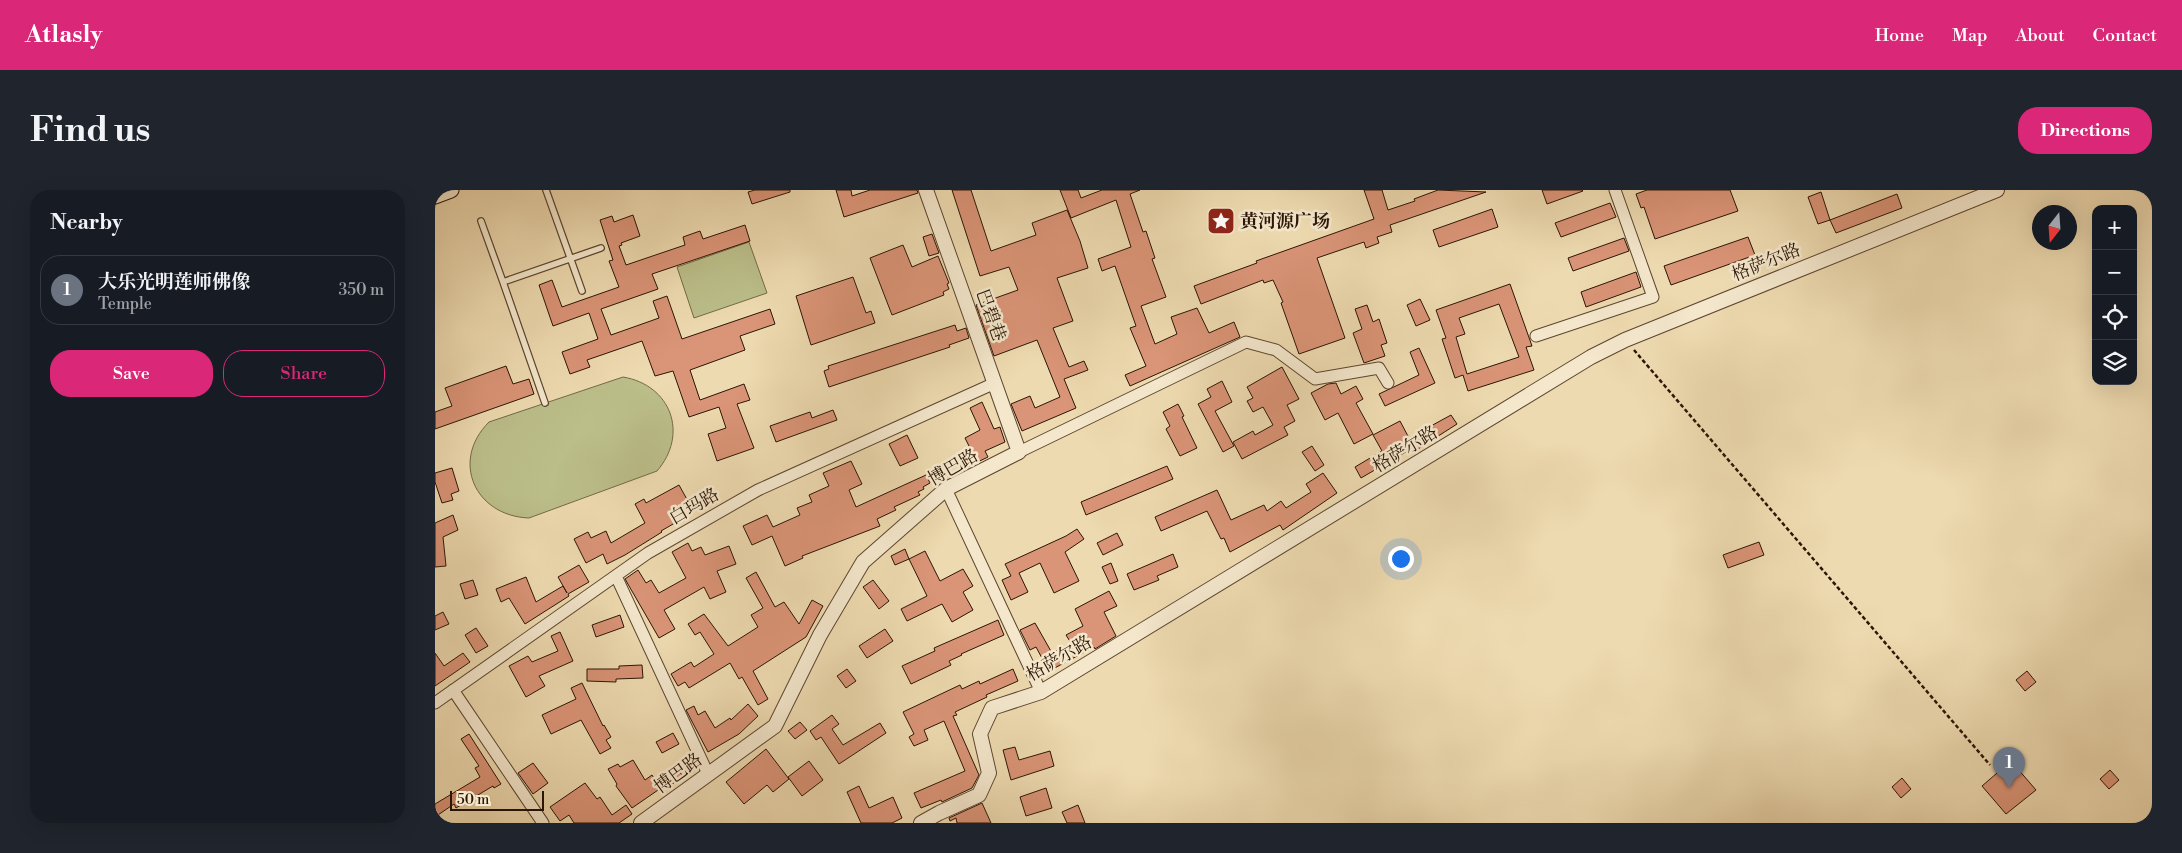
<!DOCTYPE html>
<html lang="en">
<head>
<meta charset="utf-8">
<style>
	:root { --surface:#171b24; --page:#20242c; --text:#f1f3f6; --muted:#9ea1a6; --line:#363941; --accent:#db2777 }
	body { margin:0; font-family:"Libre Bodoni","Noto Serif SC",serif; background:var(--page); color:var(--text) }
	.controls { position:absolute; right:15px; top:15px; display:grid; overflow:hidden; border-radius:10px; box-shadow:0 5px 20px #0002 }
	.controls button { width:45px; height:45px; display:grid; place-items:center; padding:0; border:0; border-bottom:1px solid var(--line); background:var(--surface); color:var(--text); font:25px sans-serif }
	.compass { position:absolute; left:1597px; top:15px; width:45px; height:45px; border-radius:50%; background:var(--surface); box-shadow:0 5px 20px #0002; rotate:197deg }
	.scale { position:absolute; left:15px; bottom:12px; width:94px; box-sizing:border-box; padding-left:5px; border:2px solid #2b1505; border-top:0; font-size:14px; line-height:18px; white-space:nowrap; color:#2b1505; -webkit-text-stroke:4px #f4e7cc; paint-order:stroke }
	.you { position:absolute; left:965px; top:368px; width:18px; height:18px; margin:-12px; border:4px solid #fff; border-radius:50%; background:#1a73e8; box-shadow:0 0 0 8px #1a73e833 }
	.badge { display:grid; place-items:center; width:32px; height:32px; border-radius:50%; background:var(--accent); color:#fff; font-size:16px; font-weight:700 }
	.pin { position:absolute; translate:-50% -41px; filter:drop-shadow(0 1px 2px #0008) }
	.pin::after { content:''; position:absolute; top:26px; width:18px; height:15px; background:inherit; clip-path:polygon(0 0,100% 0,50% 100%) }
	.list { margin:0; padding:0; list-style:none }
	h2 { display:flex; justify-content:space-between; align-items:center; height:65px; margin:0; padding:0 20px; font-size:21px }
	h2 small { font-size:16px; font-weight:400; color:var(--muted) }
	.list li { display:grid; grid-template-columns:32px 1fr auto; gap:15px; align-items:center; box-sizing:border-box; height:70px; margin:0 10px 10px; padding:0 10px; border:1px solid var(--line); border-radius:20px }
	.list b { display:block; font-size:19px; white-space:nowrap }
	.list p { margin:0; font-size:16px; white-space:nowrap; color:var(--muted) }
	.list em { font-size:16px; font-style:normal; color:var(--muted) }
	.actions { display:flex; gap:10px; padding:15px 20px }
	.actions a { flex:1; padding:11px 0; border:1px solid var(--accent); border-radius:20px; text-align:center; font-size:18px; color:var(--accent) }
	.actions .main { background:var(--accent); color:#fff }
	.icon { flex:none; width:28px; height:28px; fill:none; stroke:currentColor; stroke-width:2; stroke-linecap:round; stroke-linejoin:round }
	.map { position:relative; flex:none; width:1717px; height:633px; overflow:hidden; border-radius:20px }
	header { display:flex; align-items:center; gap:30px; box-sizing:border-box; height:70px; padding:0 25px; background:var(--accent); color:#fff }
	header strong { font-size:24px }
	nav { display:flex; gap:28px; margin-inline-start:auto; font-size:18px }
	.intro { display:flex; align-items:center; justify-content:space-between; box-sizing:border-box; height:120px; padding:0 30px }
	h1 { margin:0; font-size:35px }
	.button { padding:12px 22px; border-radius:20px; background:var(--accent); color:#fff; font-size:18px; font-weight:700 }
	main { display:flex; gap:30px; padding:0 30px }
	aside { flex:1; background:var(--surface); border-radius:20px; box-shadow:0 5px 20px #0002 }
	.map>svg:first-child { display:block }
	.green { fill:#bbbe89; stroke:#736a47 }
	.building { fill:#da9477; stroke:#2b1505; fill-rule:evenodd }
	.lines { fill:none; stroke-linecap:round; stroke-linejoin:round }
	.service-casing { stroke:#5c4630; stroke-width:8 }
	.minor-casing { stroke:#5c4630; stroke-width:13 }
	.tertiary-casing { stroke:#5c4630; stroke-width:16 }
	.secondary-casing { stroke:#2b1505; stroke-width:17 }
	.path { stroke:#2b1505; stroke-width:2.5; stroke-dasharray:4 2.5; stroke-linecap:butt }
	.service { stroke:#f4e7cc; stroke-width:5.5 }
	.minor { stroke:#f4e7cc; stroke-width:11 }
	.tertiary { stroke:#f4e7cc; stroke-width:14 }
	.secondary { stroke:#f4e7cc; stroke-width:15 }
	.labels { text-anchor:middle; stroke-width:5; stroke-linejoin:round; paint-order:stroke }
	.poi-label { font-size:18px; font-weight:bold; fill:#2b1505; stroke:#f4e7cc; text-anchor:start }
	.street-label { font-size:18px; fill:#2b1505; stroke:#f4e7cc }
</style>
</head>
<body>
<header>
<strong>Atlasly</strong>
<nav><a>Home</a><a>Map</a><a>About</a><a>Contact</a></nav>
</header>
<div class="intro"><h1>Find us</h1><a class="button">Directions</a></div>
<main>
<aside>
<h2>Nearby<small></small></h2>
<ul class="list">
<li><span class="badge" style="background:#6b7280">1</span><div><b>大乐光明莲师佛像</b><p>Temple</p></div><em>350 m</em></li>
</ul>
<div class="actions"><a class="main">Save</a><a>Share</a></div>
</aside>
<div class="map">
<svg width="1717" height="633" viewBox="0 0 1717 633">
	<rect width="100%" height="100%" fill="#eedab0"/>
	<filter id="stains"><feTurbulence type="fractalNoise" baseFrequency=".004" numOctaves="4"/><feColorMatrix values="0 0 0 0 .2 0 0 0 0 .09 0 0 0 0 .02 0 0 0 .5 -.17"/></filter>
	<radialGradient id="worn" r=".72"><stop offset=".6" stop-color="#630" stop-opacity="0"/><stop offset="1" stop-color="#630" stop-opacity=".3"/></radialGradient>
	<path class="green" d="M314,52L332,103L259,128L242,77Z
		M188,187C236,195 254,244 222,281L94,328C40,326 15,271 54,232Z"/>
	<path class="building" d="M320,0H355V2L317,14L313,2Z
		M401,0H416L417,6L435,0H482L483,3L409,27Z
		M517,0H536L556,61L601,45L597,33L632,20L645,51L653,78L622,88L638,131L618,138L634,177L649,171L653,180L629,189L641,218L587,241L576,214L595,206L600,218L625,207L602,150L559,166L541,115L583,100L574,77L545,86Z
		M625,0H643L646,8L667,0H705L695,4L708,42L711,41L720,68L717,69L731,107L706,116L720,154L742,144L736,127L762,118L774,143L799,132L805,147L695,196L690,185L711,176L695,138L701,136L680,76L667,81L663,69L696,57L681,10L636,28Z
		M929,0H947L953,20L980,11L979,9L1003,0L1051,2L955,35L957,42L942,47L944,53L931,58L929,52L882,68L910,148L864,164L846,113L848,112L838,90L829,93L828,90L766,114L759,96L822,73L821,71L939,29Z
		M1107,0H1147L1148,1L1112,14Z
		M1212,0H1295L1303,21L1220,49L1209,17L1206,18L1201,4Z
		M1386,2L1395,30L1383,34L1373,7Z
		M1462,4L1467,18L1401,43L1395,30Z
		M1175,13L1181,27L1126,47L1120,33Z
		M1057,19L1063,37L1004,57L998,40Z
		M198,25L205,46L186,53L187,55L184,56L191,75L250,55L248,47L265,41L268,49L310,35L315,51L217,84L223,99L166,119L176,145L224,128L218,111L232,106L247,149L335,119L340,134L305,146L310,160L255,180L265,210L309,194L315,210L302,214L319,258L282,271L273,244L291,238L284,217L254,227L238,181L220,186L207,151L152,170L155,177L135,184L127,162L163,149L154,123L118,136L104,95L117,90L127,117L184,97L174,71L178,70L165,30L177,26L179,32Z
		M497,44L504,63L494,66L488,47Z
		M1313,47L1320,65L1236,95L1229,76Z
		M1189,48L1194,61L1138,81L1133,68Z
		M468,55L477,77L503,66L514,93L512,94L514,99L508,102L509,105L457,125L435,68Z
		M1201,82L1206,97L1151,117L1146,102Z
		M418,87L431,123L436,121L440,133L376,155L361,106Z
		M1075,94L1097,156L1091,157L1099,180L1033,201L1028,185L1020,188L1007,149L1011,148L1001,120ZM1064,114L1084,167L1032,184L1021,147L1030,144L1024,128Z
		M985,109L995,130L981,136L972,115Z
		M932,115L938,132L944,129L952,153L946,155L950,166L929,173L918,143L927,139L920,119Z
		M520,135L522,141L531,138L534,148L514,155L515,157L394,197L389,181L394,179L393,176Z
		M984,158L1000,193L950,216L944,204L984,185L975,162Z
		M71,176L78,194L94,189L99,204L0,239V222L17,216L10,198Z
		M847,177L864,209L852,215L860,231L849,237L853,245L807,269L798,252L818,241L820,245L838,235L828,217L818,222L812,211L818,208L812,197Z
		M787,191L797,212L780,221L799,256L788,262L763,214L776,207L772,199Z
		M901,193L906,204L921,196L928,209L921,213L938,244L919,254L903,223L890,230L876,203L893,194Z
		M547,212L559,239L565,237L570,252L550,261L553,267L532,277L526,265L536,260L530,248L545,240L535,218Z
		M743,214L749,226L747,227L762,258L745,266L731,239L735,236L728,222Z
		M398,220L402,230L341,252L335,236L375,222L377,228Z
		M1016,225L1022,234L983,259L981,256L926,288L920,277L947,261L938,245L965,231L974,248Z
		M472,245L483,268L465,276L454,254Z
		M877,256L889,275L880,281L867,262Z
		M416,271L427,294L414,300L421,317L491,285L495,293L488,297L489,299L483,302L485,305L459,317L461,320L442,329L445,336L367,366L368,368L350,376L337,346L317,355L308,336L332,325L338,337L365,325L362,318L377,312L374,305L394,296L388,283Z
		M732,276L738,289L651,325L646,312Z
		M17,278L24,301L16,304L18,310L7,313L0,292V283Z
		M888,283L902,303L848,340L845,335L795,362L789,348L786,349L772,321L726,341L720,327L782,300L796,330L829,315L832,321L846,311L851,318L876,302L871,294Z
		M244,295L254,313L247,316L252,326L226,341L227,342L190,365L172,374L168,364L151,373L139,349L153,342L156,348L171,341L176,353L210,333L200,314L209,309L211,313Z
		M18,325L23,340L8,347L11,376L0,377V333Z
		M642,339L649,349L630,362L644,391L619,403L605,373L584,383L593,402L576,410L567,390L576,386L570,374L631,346Z
		M682,343L688,355L668,365L662,353Z
		M1324,352L1329,365L1293,378L1288,365Z
		M253,353L257,361L266,357L270,365L294,356L301,374L282,381L291,402L275,409L269,397L229,420L240,439L224,448L190,389L203,380L211,393L216,390L224,403L251,388L237,362Z
		M470,359L474,369L460,375L456,366Z
		M490,361L505,391L528,379L538,396L528,402L538,420L517,432L507,414L472,431L466,419L492,406L474,369Z
		M738,364L743,377L722,386L724,390L699,400L692,384Z
		M676,373L683,391L675,394L667,377Z
		M144,375L154,392L133,404L134,406L90,434L74,408L66,412L61,399L91,387L101,412L128,396L132,403L123,387Z
		M321,382L340,417L349,412L364,434L377,410L388,416L371,447L318,481L333,509L323,515L307,487L304,489L295,473L254,498L250,492L243,496L236,484L256,472L259,477L279,464L265,442L260,445L253,434L269,424L293,456L323,437L316,425L328,418L311,388Z
		M38,390L43,405L30,409L25,394Z
		M438,390L454,411L444,419L428,397Z
		M674,401L682,416L669,422L681,446L660,459L659,457L614,481L601,457L595,460L585,440L600,433L617,463L636,453L631,445L648,436L640,419Z
		M8,422L14,434L0,440V426Z
		M185,425L189,437L161,447L157,435Z
		M563,430L569,445L526,464L527,465L514,471L516,475L476,494L467,476L500,461L499,458Z
		M41,438L53,456L41,463L30,445Z
		M450,439L458,451L432,468L424,456Z
		M125,442L138,471L104,486L110,496L91,507L74,476L93,466L97,472L123,461L116,446Z
		M0,463L9,476L28,463L35,472L0,496Z
		M207,475L208,488L181,489V492L152,491V479H184V476Z
		M412,479L421,491L411,498L402,486Z
		M578,479L583,491L551,505L552,507L520,522L522,525L518,526L544,585L537,598L507,612L506,610L486,618L479,603L530,581L509,531L489,540L493,550L479,556L474,547L479,544L468,522L525,495L527,499L544,491L545,494Z
		M1592,481L1601,492L1590,501L1581,490Z
		M147,493L168,536L169,535L176,547L171,550L176,558L165,564L146,530L116,544L107,525L141,509L136,498Z
		M313,514L323,526L304,544L273,562L251,520L259,516L263,525L270,521L280,538L295,528L296,530Z
		M397,525L404,534L397,539L408,555L445,533L451,543L404,574L386,547L381,550L375,541Z
		M365,532L372,540L360,549L353,541Z
		M238,543L244,554L227,563L221,552Z
		M34,544L66,594L59,598L58,596L21,618L19,614L0,627V614L45,587L40,578L44,576L26,549Z
		M580,557L584,570L615,561L619,576L576,590L568,560Z
		M331,559L354,589L338,602L332,595L309,614L291,592Z
		M198,570L210,590L217,585L226,598L197,618L181,596L182,594L173,579L183,574L185,577Z
		M374,571L388,590L367,606L353,587Z
		M1576,571L1601,600L1571,624L1547,596Z
		M98,573L113,593L98,604L83,583Z
		M242,577L248,587L231,598L225,589Z
		M1675,580L1684,590L1674,599L1665,589Z
		M1467,588L1476,599L1466,608L1457,597Z
		M150,593L162,609L165,607L177,625L191,615L197,624L184,633H139L134,625L125,631L115,617Z
		M424,596L434,618L458,607L467,628L457,633H426L412,602Z
		M611,598L617,618L591,626L585,607Z
		M547,613L556,633H522L521,628L515,631L514,628Z
		M643,615L650,633H632L627,622Z"/>
	<g class="lines">
		<defs>
			<path id="service" d="M111,0L147,101
				M46,31L68,92
				M110,213L68,92L166,58"/>
			<path id="minor" d="M1101,146L1218,107L1180,0
				M584,262L811,152L841,160L880,189L944,178L953,193
				M511,299L606,502
				M181,386L273,584
				M18,500L108,633
				M0,513L213,363L323,300L560,193"/>
			<path id="tertiary" d="M206,633L340,536L385,445L428,372L511,299L584,262L491,0
				M486,633L504,623L544,605L554,583L545,544L557,518L606,502L1156,167L1190,150L1562,0"/>
			<path id="secondary" d="M0,6L16,0"/>
		</defs>
		<use href="#service" class="service-casing"/>
		<use href="#minor" class="minor-casing"/>
		<use href="#tertiary" class="tertiary-casing"/>
		<use href="#secondary" class="secondary-casing"/>
		<path class="path" d="M1199,160L1555,575"/>
		<use href="#service" class="service"/>
		<use href="#minor" class="minor"/>
		<use href="#tertiary" class="tertiary"/>
		<use href="#secondary" class="secondary"/>
	</g>
	<defs>
		<symbol id="sight-square" viewBox="-11 -11 22 22"><rect x="-9" y="-9" width="18" height="18" rx="4" fill="#8f2418" stroke="#f4e7cc"/><path d="M0-6L1.8-2.2L6-1.7L2.9 1.2L3.7 5.4L0 3.3L-3.7 5.4L-2.9 1.2L-6-1.7L-1.8-2.2Z" fill="#fff"/></symbol>
	</defs>
	<g fill-rule="evenodd">
		<use href="#sight-square" x="770" y="15" width="32" height="32"/>
	</g>
	<g class="labels">
		<g class="poi-label">
			<text x="805" y="37">黄河源广场</text>
		</g>
		<g class="street-label">
			<text transform="translate(1331 72) rotate(-22)" y="6">格萨尔路</text>
			<text transform="translate(556 125) rotate(70)" y="6">巴碧巷</text>
			<text transform="translate(970 259) rotate(-31)" y="6">格萨尔路</text>
			<text transform="translate(518 277) rotate(-30)" y="6">博巴路</text>
			<text transform="translate(259 316) rotate(-30)" y="6">白玛路</text>
			<text transform="translate(624 468) rotate(-30)" y="6">格萨尔路</text>
			<text transform="translate(243 583) rotate(-36)" y="6">博巴路</text>
		</g>
	</g>
	<rect width="100%" height="100%" filter="url(#stains)"/>
	<rect width="100%" height="100%" fill="url(#worn)"/>
</svg>
<div class="controls">
<button>+</button>
<button>−</button>
<button><svg class="icon" aria-label="locate" viewBox="0 0 24 24"><circle cx="12" cy="12" r="6"/><path d="M12 2v4M12 18v4M2 12h4M18 12h4"/></svg></button>
<button><svg class="icon" aria-label="layers" viewBox="0 0 24 24"><path d="M12 4l9 5-9 5-9-5zM3 14l9 5 9-5"/></svg></button>
</div>
<svg class="compass" viewBox="-18 -18 36 36"><path d="M0-13l5 13h-10z" fill="#e53935"/><path d="M0 13l5-13h-10z" fill="#9ea1a6"/></svg>
<div class="scale">50 m</div>
<div class="you"></div>
<div class="pin badge" style="left:1574px;top:598px;background:#6b7280">1</div>
</div>
</main>
</body>
</html>
